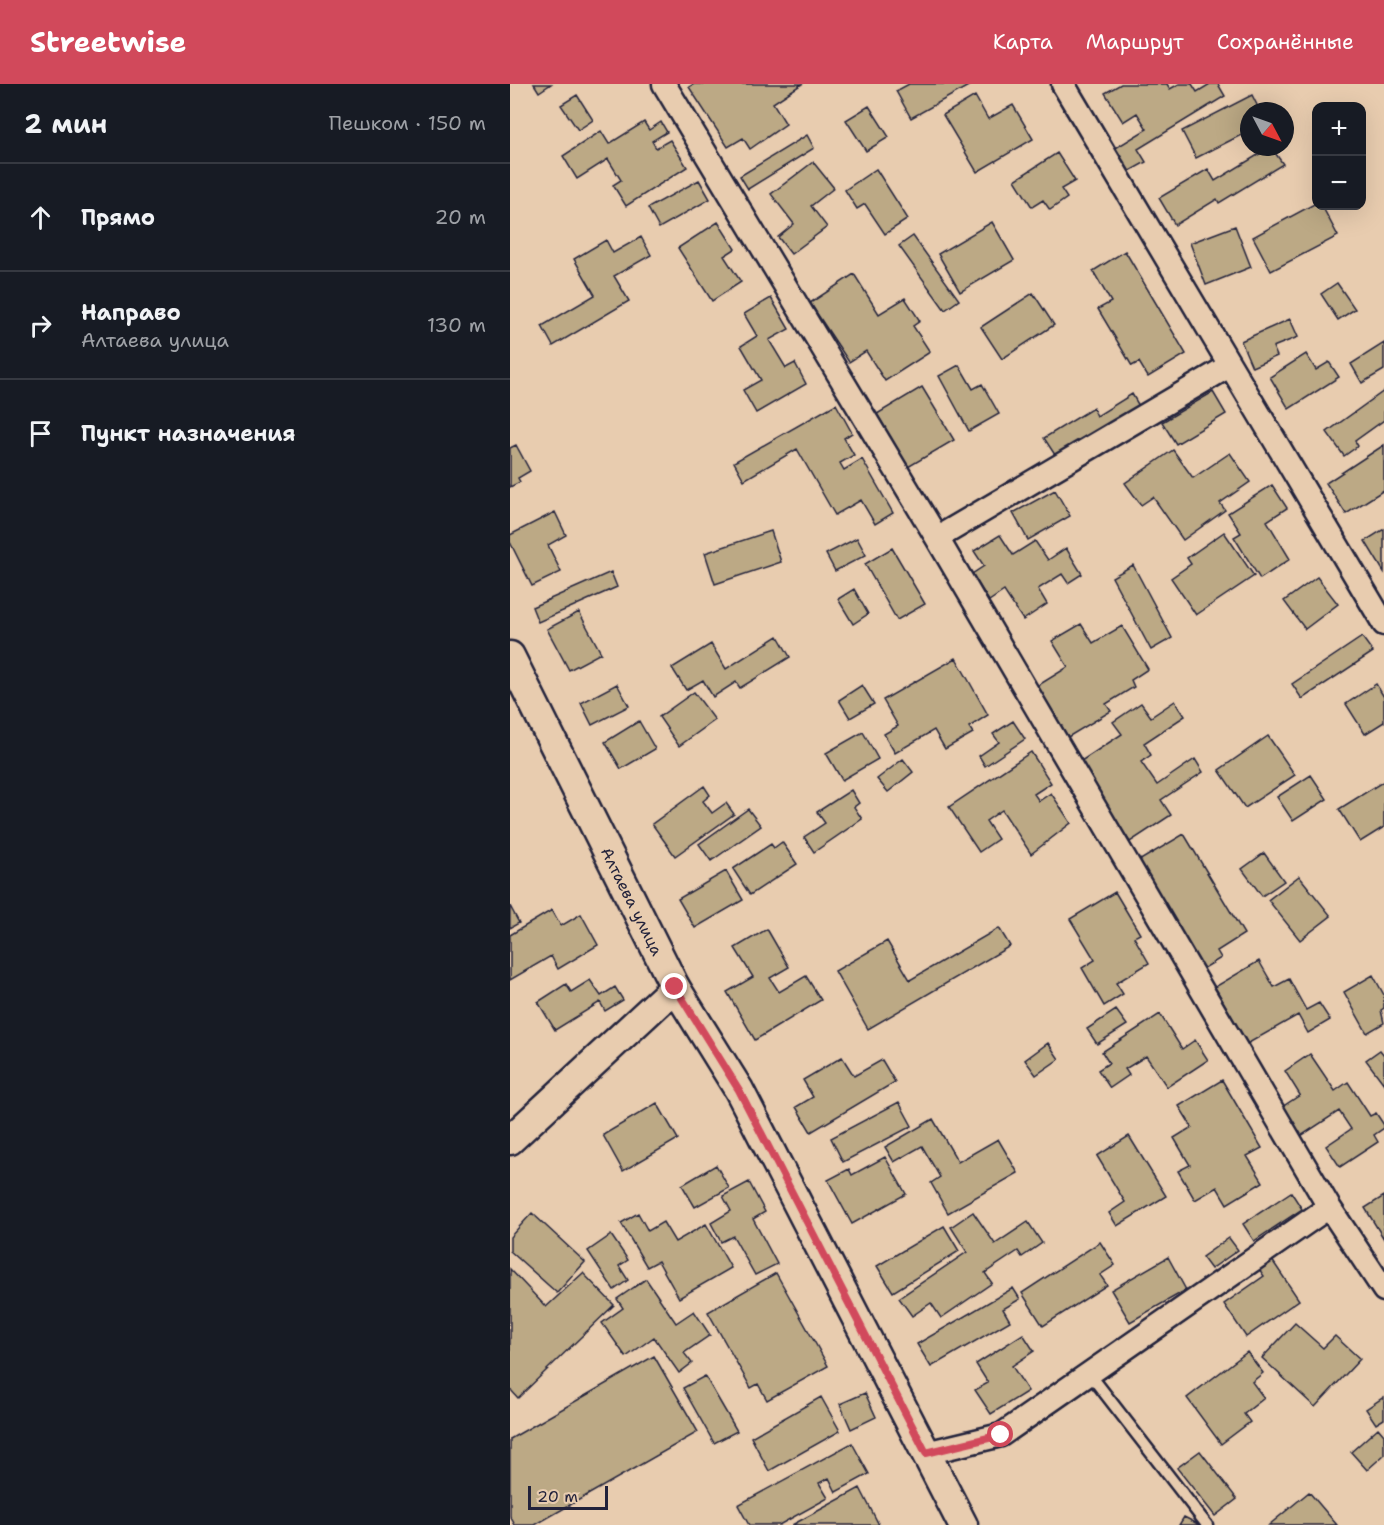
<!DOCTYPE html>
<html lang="ru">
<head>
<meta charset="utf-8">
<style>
	:root { --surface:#171b24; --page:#242831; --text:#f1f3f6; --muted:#9ea1a6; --line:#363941; --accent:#d1495b }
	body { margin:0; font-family:"Shantell Sans",sans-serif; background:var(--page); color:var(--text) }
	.controls { position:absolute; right:18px; top:18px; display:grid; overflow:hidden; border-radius:12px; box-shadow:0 6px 24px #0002 }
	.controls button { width:54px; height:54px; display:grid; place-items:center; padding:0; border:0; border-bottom:2px solid var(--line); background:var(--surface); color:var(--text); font:30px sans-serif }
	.compass { position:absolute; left:730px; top:18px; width:54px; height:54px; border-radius:50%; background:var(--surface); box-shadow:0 6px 24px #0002; rotate:131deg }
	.scale { position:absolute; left:18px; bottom:15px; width:80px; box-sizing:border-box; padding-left:6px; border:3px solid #22223b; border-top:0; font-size:16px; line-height:21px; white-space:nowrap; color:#22223b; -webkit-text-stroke:4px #e8ccaf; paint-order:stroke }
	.stop { position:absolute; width:18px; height:18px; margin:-14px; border:4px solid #d1495b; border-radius:50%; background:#fff }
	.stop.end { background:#d1495b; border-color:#fff; box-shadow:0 2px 6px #0008 }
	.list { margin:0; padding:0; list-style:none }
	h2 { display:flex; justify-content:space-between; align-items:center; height:78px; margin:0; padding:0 24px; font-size:26px }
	h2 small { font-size:20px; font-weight:400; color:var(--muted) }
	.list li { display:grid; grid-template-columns:39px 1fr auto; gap:18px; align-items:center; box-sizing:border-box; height:108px; padding:0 24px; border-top:2px solid var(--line) }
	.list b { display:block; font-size:22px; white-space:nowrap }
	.list p { margin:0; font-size:20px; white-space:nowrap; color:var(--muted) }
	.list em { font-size:20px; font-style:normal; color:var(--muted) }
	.icon { flex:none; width:33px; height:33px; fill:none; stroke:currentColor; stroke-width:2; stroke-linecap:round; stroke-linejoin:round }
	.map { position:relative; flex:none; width:874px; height:1441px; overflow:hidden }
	header { display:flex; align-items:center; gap:36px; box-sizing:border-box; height:84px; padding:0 30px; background:var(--accent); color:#fff }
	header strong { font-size:28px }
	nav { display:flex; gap:33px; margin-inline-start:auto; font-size:21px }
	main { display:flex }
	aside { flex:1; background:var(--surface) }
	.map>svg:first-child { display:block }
	.building { fill:#bca985; stroke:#22223b; stroke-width:1.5 }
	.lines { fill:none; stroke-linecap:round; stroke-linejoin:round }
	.service-casing { stroke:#22223b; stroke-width:15 }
	.minor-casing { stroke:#22223b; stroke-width:27 }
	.tertiary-casing { stroke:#22223b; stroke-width:33 }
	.service { stroke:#e8ccaf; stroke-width:10 }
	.minor { stroke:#e8ccaf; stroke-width:22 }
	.tertiary { stroke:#e8ccaf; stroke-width:28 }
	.route { stroke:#d1495b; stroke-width:8 }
	.labels { text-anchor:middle; stroke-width:6; stroke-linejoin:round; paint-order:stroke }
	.street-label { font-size:16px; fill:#22223b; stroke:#e8ccaf }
</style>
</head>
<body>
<header>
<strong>Streetwise</strong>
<nav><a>Карта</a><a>Маршрут</a><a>Сохранённые</a></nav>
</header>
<main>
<aside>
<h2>2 мин<small>Пешком · 150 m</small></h2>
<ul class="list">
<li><svg class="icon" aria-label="ahead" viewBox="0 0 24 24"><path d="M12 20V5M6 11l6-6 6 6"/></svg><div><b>Прямо</b></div><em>20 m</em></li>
<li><svg class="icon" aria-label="right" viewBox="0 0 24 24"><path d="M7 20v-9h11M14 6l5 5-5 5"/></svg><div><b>Направо</b><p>Алтаева улица</p></div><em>130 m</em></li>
<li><svg class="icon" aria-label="arrive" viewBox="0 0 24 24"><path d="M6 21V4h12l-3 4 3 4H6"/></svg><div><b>Пункт назначения</b></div></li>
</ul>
</aside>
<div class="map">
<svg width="874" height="1441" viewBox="0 0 874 1441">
	<rect width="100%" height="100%" fill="#e8ccaf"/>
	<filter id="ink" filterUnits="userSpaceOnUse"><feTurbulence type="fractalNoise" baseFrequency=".0167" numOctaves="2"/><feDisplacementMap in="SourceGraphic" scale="12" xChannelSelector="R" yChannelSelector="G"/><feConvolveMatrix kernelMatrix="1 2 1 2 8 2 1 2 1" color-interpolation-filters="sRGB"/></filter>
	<g filter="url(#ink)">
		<path class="building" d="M24,0H41L29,8Z
			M184,0H292L263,19L276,40L240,65L233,54L218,63L179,3Z
			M399,0H462L401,34L386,7Z
			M611,0H657L660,5L669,0H682L687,8L700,0H708L715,12L628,65L636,78L618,88L604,65L637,45L627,29L613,38L595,9Z
			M67,11L83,36L68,46L51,21Z
			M742,11L750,27H739V47L686,74L672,47Z
			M465,12L478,35L503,21L523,55L467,88L433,31Z
			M359,22L379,53L356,67L336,36Z
			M134,38L139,46L151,38L157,48L142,57L146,64L160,56L177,83L116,122L103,101L111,96L98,75L67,95L53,72L91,47L99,60Z
			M297,51L304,64L238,105L230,92Z
			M761,63L773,80L709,119L707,115L665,141L649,114L698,85L705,97Z
			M547,69L565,97L551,105L557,114L540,126L533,116L522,123L505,96Z
			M303,78L324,104L301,122L317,143L281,170L268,153L284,140L261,110Z
			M366,85L398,135L375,150L355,120L347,125L335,106Z
			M189,96L200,115L149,144L138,124Z
			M806,119L812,122L828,152L761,187L743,153Z
			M208,138L225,165L214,172L231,198L202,217L168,164Z
			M482,138L504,176L450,208L428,170Z
			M725,142L741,183L696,201L680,159Z
			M403,152L449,216L435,226L389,162Z
			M131,153L141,171L104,192L119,217L43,262L32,242L85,211L64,175L96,156L103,169Z
			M615,167L676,270L638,293L629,278L622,282L588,225L601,218L583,187Z
			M344,190L369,230L395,214L410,237L403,242L420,268L375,297L356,267L339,278L300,219Z
			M827,199L845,225L828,236L811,210Z
			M523,209L544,241L492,275L471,243Z
			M261,214L279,245L259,256L276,284L285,279L296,300L246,329L233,306L251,296L231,262L247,252L234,230Z
			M780,235L788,253L763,263L767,272L742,283L731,257Z
			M874,259V286L852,299L841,280Z
			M796,270L806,286L819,278L829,293L779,325L760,293Z
			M449,281L463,305L472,300L489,330L459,347L429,292Z
			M412,303L444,356L398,383L367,330Z
			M874,307V336L845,357L848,362L834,372L817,348Z
			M703,308L716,330L666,360L652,338Z
			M622,310L629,322L547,374L534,354L583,324L587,332Z
			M326,320L342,349L334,354L344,371L330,379L334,386L352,375L383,429L365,440L351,416L325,431L287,365L234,396L224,378Z
			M6,361L20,387L8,394L10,398L0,403V364Z
			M874,361V406L836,430L816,399Z
			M663,366L683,394L720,369L740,398L710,419L715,426L673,456L643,413L631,421L615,399Z
			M762,401L777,424L757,437L780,475L750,495L724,453L731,449L718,429Z
			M545,406L560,432L518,456L503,429Z
			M45,428L56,451L38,461L51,488L22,502L0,458V451Z
			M874,445V488L855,457Z
			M261,447L271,478L205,500L195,469Z
			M714,448L744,492L686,531L661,494L681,480L677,474Z
			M490,451L503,471L525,457L538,476L556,464L572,490L558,499L552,490L528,505L537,520L513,536L494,507L479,517L462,490L474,482L464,467Z
			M347,454L356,471L325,487L316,470Z
			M382,464L415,520L387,536L355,480Z
			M623,481L662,554L641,566L602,493Z
			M101,488L107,503L28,538L22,523Z
			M807,493L828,520L795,545L774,517Z
			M344,505L358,530L343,540L328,515Z
			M69,528L91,569L59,586L37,545Z
			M571,540L583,559L612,542L638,585L621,596L624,603L596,620L601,627L558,653L527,602L558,583L542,557Z
			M268,552L280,573L230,604L226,598L203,613L193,596L176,606L162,584L201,560L216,585Z
			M852,553L863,568L792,615L782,600Z
			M446,574L478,631L459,643L463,649L435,665L424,646L385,669L374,650L388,642L373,616Z
			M107,600L119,622L82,641L71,619Z
			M866,600L874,613V638L855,650L836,620Z
			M352,601L364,620L340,634L329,616Z
			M184,608L205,636L169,662L149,633Z
			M665,617L675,632L634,659L641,671L631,678L647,701L685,675L693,688L651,716L661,731L620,758L568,679L612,650L603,638L631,619L641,633Z
			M129,637L145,665L111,685L95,658Z
			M503,637L515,655L475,682L469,672L489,658L483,650Z
			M353,648L368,675L332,696L316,669Z
			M758,652L785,691L735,724L709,686Z
			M521,668L541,699L524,710L529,717L541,709L561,739L521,770L492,726L476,737L488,755L469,768L439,723Z
			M393,675L403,688L378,708L367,695Z
			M801,691L817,715L783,737L767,713Z
			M874,697V743L850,758L829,725Z
			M194,702L200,711L193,717L202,729L216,719L224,730L165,772L142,740Z
			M341,706L349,719L344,723L352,735L304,768L294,753L315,739L307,728Z
			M238,725L251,742L201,777L189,760Z
			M674,750L734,850L707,867L711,874L691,886L627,778Z
			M272,758L287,780L240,811L223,785L261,760L264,764Z
			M754,769L774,797L752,812L732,785Z
			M216,787L233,816L185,844L168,815Z
			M789,792L821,832L790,856L758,816Z
			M605,808L630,850L624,853L639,879L606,899L613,910L594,922L572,884L585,876L560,835Z
			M0,822L9,839L0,844Z
			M42,826L51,842L71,830L88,861L48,885L41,872L0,896V851Z
			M489,844L500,862L358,945L325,887L377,857L400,896Z
			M257,845L279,883L260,894L269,908L296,892L311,916L245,956L217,908L243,893L225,864Z
			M749,877L764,903L779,895L796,926L809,919L820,936L798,949L788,931L737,960L705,903Z
			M863,891L874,911V924L871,926L874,939L857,949L834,908Z
			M80,896L91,912L105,903L113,916L95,927L90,918L45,946L28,918L56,900L61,908Z
			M606,926L617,941L587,960L577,945Z
			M650,930L672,965L685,956L698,976L657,1003L636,972L615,985L619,991L600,1004L588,986L599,979L592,968Z
			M538,959L549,975L526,991L515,976Z
			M870,966L874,971V1000L856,976Z
			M800,970L825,1007L838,998L860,1032L866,1029L874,1041V1044L864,1051L868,1058L830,1083L816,1062L841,1045L829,1027L791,1052L772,1023L790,1011L775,987Z
			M332,973L344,992L372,976L385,998L301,1048L286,1023L303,1013L293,996Z
			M712,996L752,1064L737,1072L753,1098L717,1120L707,1103L685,1116L668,1087L680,1081L664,1054L682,1043L669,1022Z
			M389,1018L402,1042L333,1078L321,1054Z
			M147,1019L168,1055L113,1087L93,1051Z
			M423,1035L448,1078L488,1055L508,1089L438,1129L421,1099L430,1093L412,1062L384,1078L375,1063Z
			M619,1052L656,1112L607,1142L599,1129L615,1118L587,1072Z
			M375,1073L396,1110L342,1140L318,1096L339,1085L342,1091Z
			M206,1081L219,1104L185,1123L172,1101Z
			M239,1098L255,1128L243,1135L267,1180L245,1191L223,1152L211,1158L201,1139L221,1127L213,1112Z
			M781,1108L792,1125L744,1157L733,1140Z
			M874,1112V1155L855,1124Z
			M463,1128L485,1160L518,1138L532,1159L512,1173L508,1167L475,1189L482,1199L431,1234L421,1219L402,1232L389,1214L457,1168L441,1143Z
			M22,1129L75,1178L47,1209L0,1167V1153Z
			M128,1129L138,1147L153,1138L165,1158L196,1140L221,1184L169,1214L148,1177L137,1183L111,1139Z
			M434,1142L449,1167L383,1208L367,1182Z
			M101,1151L118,1176L109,1182L118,1196L104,1206L78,1167Z
			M719,1154L728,1166L701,1185L692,1173Z
			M590,1158L605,1181L590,1191L597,1201L533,1242L512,1209Z
			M658,1173L676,1206L620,1238L601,1206Z
			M762,1176L789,1216L736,1253L714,1220L754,1192L749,1185Z
			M0,1185L36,1223L73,1189L104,1221L8,1314L0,1305Z
			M266,1189L318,1282L257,1316L248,1300L241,1304L198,1228Z
			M136,1195L166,1239L184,1227L200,1251L174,1269L182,1279L169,1289L144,1253L116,1273L92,1239L113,1224L107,1215Z
			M503,1204L510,1215L493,1225L500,1237L421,1283L407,1260Z
			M785,1239L813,1264L825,1252L850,1275L805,1323L752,1274Z
			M513,1250L524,1267L502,1282L518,1307L481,1330L465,1306L478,1299L466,1280Z
			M737,1268L753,1289L742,1298L754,1314L734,1330L740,1338L711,1360L677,1314Z
			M144,1272L188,1348L25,1441H5L0,1432V1355Z
			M195,1292L227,1347L204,1359L173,1304Z
			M355,1309L366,1333L341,1345L330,1320Z
			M311,1313L330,1347L259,1387L241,1353Z
			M874,1313V1335L866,1340L856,1325Z
			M868,1344L874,1351V1371L857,1386L841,1368Z
			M342,1359L359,1390L326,1408L319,1394L309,1399L318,1414L269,1441H239L228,1421Z
			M690,1367L727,1415L705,1432L667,1384Z
			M350,1404L369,1441H282Z
			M799,1408L827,1441H759Z
			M674,1433L690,1441H669Z"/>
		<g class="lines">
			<defs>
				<path id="service" d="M579,1289L697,1441"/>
				<path id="minor" d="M154,0L427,454L819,1123L874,1206
					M553,0L874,540
					M427,454L719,282
					M416,1369L491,1351L819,1123"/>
				<g id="tertiary">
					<path id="s1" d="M0,572L165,903L229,1006L453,1441"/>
					<path d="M0,1056L165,903"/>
				</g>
			</defs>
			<use href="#service" class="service-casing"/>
			<use href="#minor" class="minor-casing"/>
			<use href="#tertiary" class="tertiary-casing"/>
			<use href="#service" class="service"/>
			<use href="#minor" class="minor"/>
			<use href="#tertiary" class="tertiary"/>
		</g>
	</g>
	<g class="lines" filter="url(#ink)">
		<path class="route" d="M165,903L229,1006L416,1369L491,1351"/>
	</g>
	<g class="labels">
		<g class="street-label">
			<text dy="6" stroke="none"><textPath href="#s1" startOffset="274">Алтаева улица</textPath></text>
		</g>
	</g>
</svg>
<div class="controls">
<button>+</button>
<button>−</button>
</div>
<svg class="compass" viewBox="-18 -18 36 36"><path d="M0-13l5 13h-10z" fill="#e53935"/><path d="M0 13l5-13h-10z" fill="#9ea1a6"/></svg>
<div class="scale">20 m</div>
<div class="stop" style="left:491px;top:1351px"></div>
<div class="stop end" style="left:165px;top:903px"></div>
</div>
</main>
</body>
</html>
